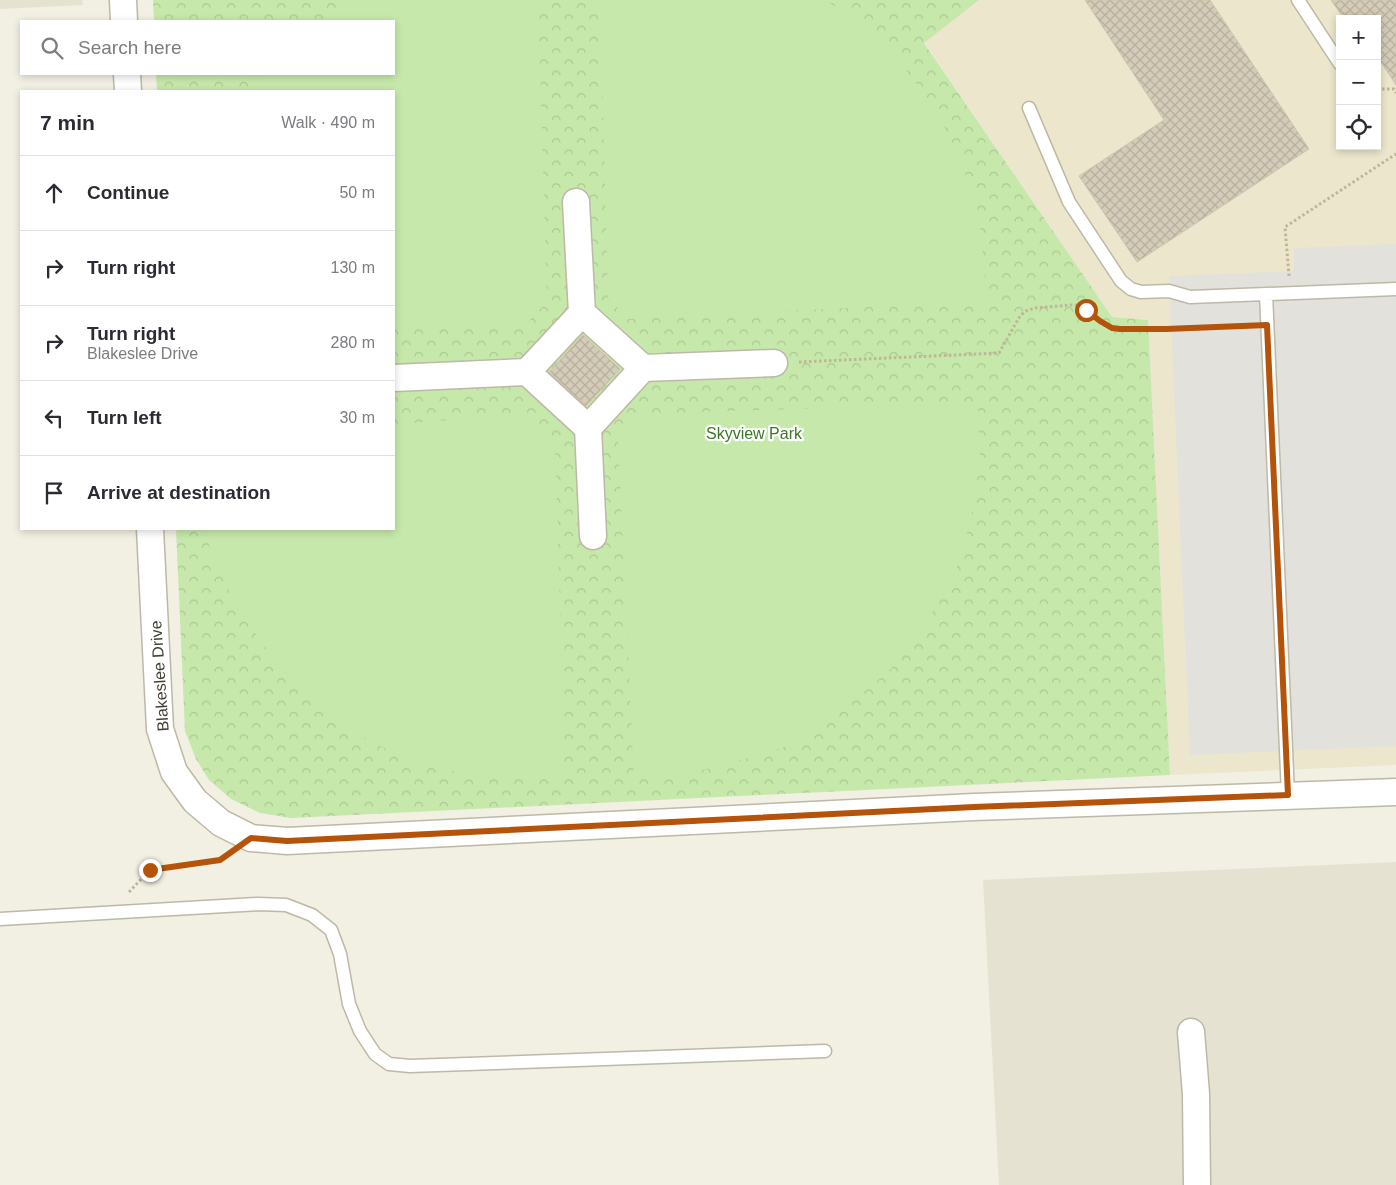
<!DOCTYPE html>
<html lang="en">
<head>
<meta charset="utf-8">
<style>
	:root { --surface:#fff; --page:#f2f2f3; --text:#2b2b33; --muted:#7c7c81; --line:#e1e1e2 }
	body { margin:0; font-family:Arial,sans-serif; background:var(--page); color:var(--text) }
	.controls { position:absolute; right:15px; top:15px; display:grid; overflow:hidden; border-radius:0px; box-shadow:0 2px 8px #0003 }
	.controls button { width:45px; height:45px; display:grid; place-items:center; padding:0; border:0; border-bottom:1px solid var(--line); background:var(--surface); color:var(--text); font:25px sans-serif }
	.stop { position:absolute; width:15px; height:15px; margin:-11px; border:4px solid #b45309; border-radius:50%; background:#fff }
	.stop.end { background:#b45309; border-color:#fff; box-shadow:0 1px 5px #0008 }
	.list { margin:0; padding:0; list-style:none }
	h2 { display:flex; justify-content:space-between; align-items:center; height:65px; margin:0; padding:0 20px; font-size:21px }
	h2 small { font-size:16px; font-weight:400; color:var(--muted) }
	.list li { display:grid; grid-template-columns:32px 1fr auto; gap:15px; align-items:center; box-sizing:border-box; height:75px; padding:0 20px; border-top:1px solid var(--line) }
	.list b { display:block; font-size:19px; white-space:nowrap }
	.list p { margin:0; font-size:16px; white-space:nowrap; color:var(--muted) }
	.list em { font-size:16px; font-style:normal; color:var(--muted) }
	.icon { flex:none; width:28px; height:28px; fill:none; stroke:currentColor; stroke-width:2; stroke-linecap:round; stroke-linejoin:round }
	.map { position:relative; flex:none; width:1396px; height:1185px; overflow:hidden }
	.search { position:absolute; background:var(--surface); box-shadow:0 2px 8px #0003; left:20px; top:20px; width:375px; height:55px; display:flex; align-items:center; gap:12px; box-sizing:border-box; padding:0 18px; border-radius:0px; color:var(--muted); font-size:19px }
	.panel { position:absolute; background:var(--surface); box-shadow:0 2px 8px #0003; left:20px; top:90px; width:375px; height:440px; border-radius:0px }
	.map>svg:first-child { display:block }
	.residential { fill:#e6e2d1 }
	.education { fill:#ece6cd; fill-rule:evenodd }
	.park { fill:url(#park-crowns) }
	.pitch { fill:#c6e8aa }
	.parking { fill:#e3e1dc }
	.building { fill:url(#building-cross-hatch); stroke:#cfc5ac }
	.lines { fill:none; stroke-linecap:round; stroke-linejoin:round }
	.lane-casing { stroke:#beb8a6; stroke-width:15 }
	.street-casing { stroke:#beb8a6; stroke-width:29 }
	.path { stroke:#c0b597; stroke-width:3; stroke-dasharray:2.5 2.5; stroke-linecap:butt }
	.lane { stroke:#fff; stroke-width:12 }
	.street { stroke:#fff; stroke-width:26 }
	.route { stroke:#b45309; stroke-width:6 }
	.labels { text-anchor:middle; stroke-width:4.5; stroke-linejoin:round; paint-order:stroke }
	.park-label { font-size:16px; fill:#3c7725; stroke:#fff }
	.street-label { font-size:16px; fill:#443f33; stroke:#fff }
</style>
</head>
<body>
<div class="map">
<svg width="1396" height="1185" viewBox="0 0 1396 1185">
	<defs>
		<pattern id="park-crowns" width="20" height="18" patternUnits="userSpaceOnUse" patternTransform="scale(1.25)"><rect width="20" height="18" fill="#c6e8aa"/><path d="M2 6a3 3 0 1 1 6 0M12 15a3 3 0 1 1 6 0" fill="none" stroke="#abc893"/></pattern>
		<pattern id="building-cross-hatch" width="8" height="8" patternUnits="userSpaceOnUse" patternTransform="scale(1.25)"><rect width="8" height="8" fill="#d4ccb8"/><path d="M0 0l8 8M0 8l8-8" fill="none" stroke="#b7b09f"/></pattern>
	</defs>
	<rect width="100%" height="100%" fill="#f2efe3"/>
	<path class="residential" d="M0,0H82L83,5L0,9Z
		M1396,862V1185H999L983,880Z"/>
	<path class="education" d="M979,0H1396V765L1170,775L1148,320L1112,317L924,42ZM1340,19H1377V146H1340Z"/>
	<path class="park" d="M153,0H979L924,43L1112,317L1148,320L1170,775L291,818L260,813L231,799L209,780L196,759L185,731L176,529H394V91H157L156,74H394V21H154Z"/>
	<path class="pitch" d="M357,0H538L547,302L526,324L394,329V91H255L268,74H394V21H325Z
		M600,0H824L842,10L893,53L935,108L959,156L979,214L984,264L986,301L628,319L608,298Z
		M978,403L980,459L971,520L955,573L927,621L891,669L843,710L796,743L741,760L692,773L634,777L618,440L637,414Z
		M527,415L555,443L565,778L499,779L464,774L405,759L346,728L289,680L237,608L210,549L206,529H394V424Z"/>
	<path class="parking" d="M1396,244V746L1190,755L1169,276L1294,271V248Z"/>
	<path class="building" d="M1085,0H1210L1309,149L1137,262L1079,176L1164,120Z
		M1331,0H1396V85L1377,56V19H1344Z
		M583,335L620,369L586,406L549,372Z"/>
	<g class="lines">
		<defs>
			<path id="lane" d="M1298,0L1340,64
				M1029,108L1069,202L1121,281L1131,289L1141,292L1169,291L1190,297L1396,289
				M1266,294L1288,795
				M0,919L258,904L286,905L312,915L331,930L340,954L349,1004L360,1031L375,1054L389,1064L410,1066L825,1051"/>
			<path id="street" d="M123,0L124,21
				M127,74L128,91
				M576,202L582,313L643,368
				M527,372L588,428L593,536
				M394,378L527,372L582,313
				M588,428L643,368L774,363
				M150,529L160,729L174,772L195,801L221,823L251,838L287,841L974,807L1396,792
				M1191,1032L1196,1094L1197,1185"/>
		</defs>
		<use href="#lane" class="lane-casing"/>
		<use href="#street" class="street-casing"/>
		<path class="path" d="M1377,89H1394L1396,93
			M1289,276L1285,227L1396,154
			M799,362L999,353L1020,316L1026,311L1035,308L1071,305H1079L1100,321L1112,328L1120,329H1166L1249,325
			M129,892L150,870L220,861L228,855"/>
		<use href="#lane" class="lane"/>
		<use href="#street" class="street"/>
	</g>
	<g class="lines">
		<path class="route" d="M150,870L220,860L251,838L287,841L974,807L1288,795L1267,325L1166,329H1120L1112,328L1100,321L1086,310"/>
	</g>
	<g class="labels">
		<g class="park-label">
			<text x="754" y="439">Skyview Park</text>
		</g>
		<g class="street-label">
			<text transform="translate(159 676) rotate(-94)" y="6">Blakeslee Drive</text>
		</g>
	</g>
</svg>
<div class="controls">
<button>+</button>
<button>−</button>
<button><svg class="icon" aria-label="locate" viewBox="0 0 24 24"><circle cx="12" cy="12" r="6"/><path d="M12 2v4M12 18v4M2 12h4M18 12h4"/></svg></button>
</div>
<div class="stop" style="left:1086px;top:310px"></div>
<div class="stop end" style="left:150px;top:870px"></div>
<div class="search"><svg class="icon" aria-label="search" viewBox="0 0 24 24"><circle cx="10" cy="10" r="6"/><path d="M15 15l6 6"/></svg>Search here</div>
<section class="panel">
<h2>7 min<small>Walk · 490 m</small></h2>
<ul class="list">
<li><svg class="icon" aria-label="ahead" viewBox="0 0 24 24"><path d="M12 20V5M6 11l6-6 6 6"/></svg><div><b>Continue</b></div><em>50 m</em></li>
<li><svg class="icon" aria-label="right" viewBox="0 0 24 24"><path d="M7 20v-9h11M14 6l5 5-5 5"/></svg><div><b>Turn right</b></div><em>130 m</em></li>
<li><svg class="icon" aria-label="right" viewBox="0 0 24 24"><path d="M7 20v-9h11M14 6l5 5-5 5"/></svg><div><b>Turn right</b><p>Blakeslee Drive</p></div><em>280 m</em></li>
<li><svg class="icon" aria-label="left" viewBox="0 0 24 24"><path d="M17 20v-9H6M10 6l-5 5 5 5"/></svg><div><b>Turn left</b></div><em>30 m</em></li>
<li><svg class="icon" aria-label="arrive" viewBox="0 0 24 24"><path d="M6 21V4h12l-3 4 3 4H6"/></svg><div><b>Arrive at destination</b></div></li>
</ul>
</section>
</div>
</body>
</html>
